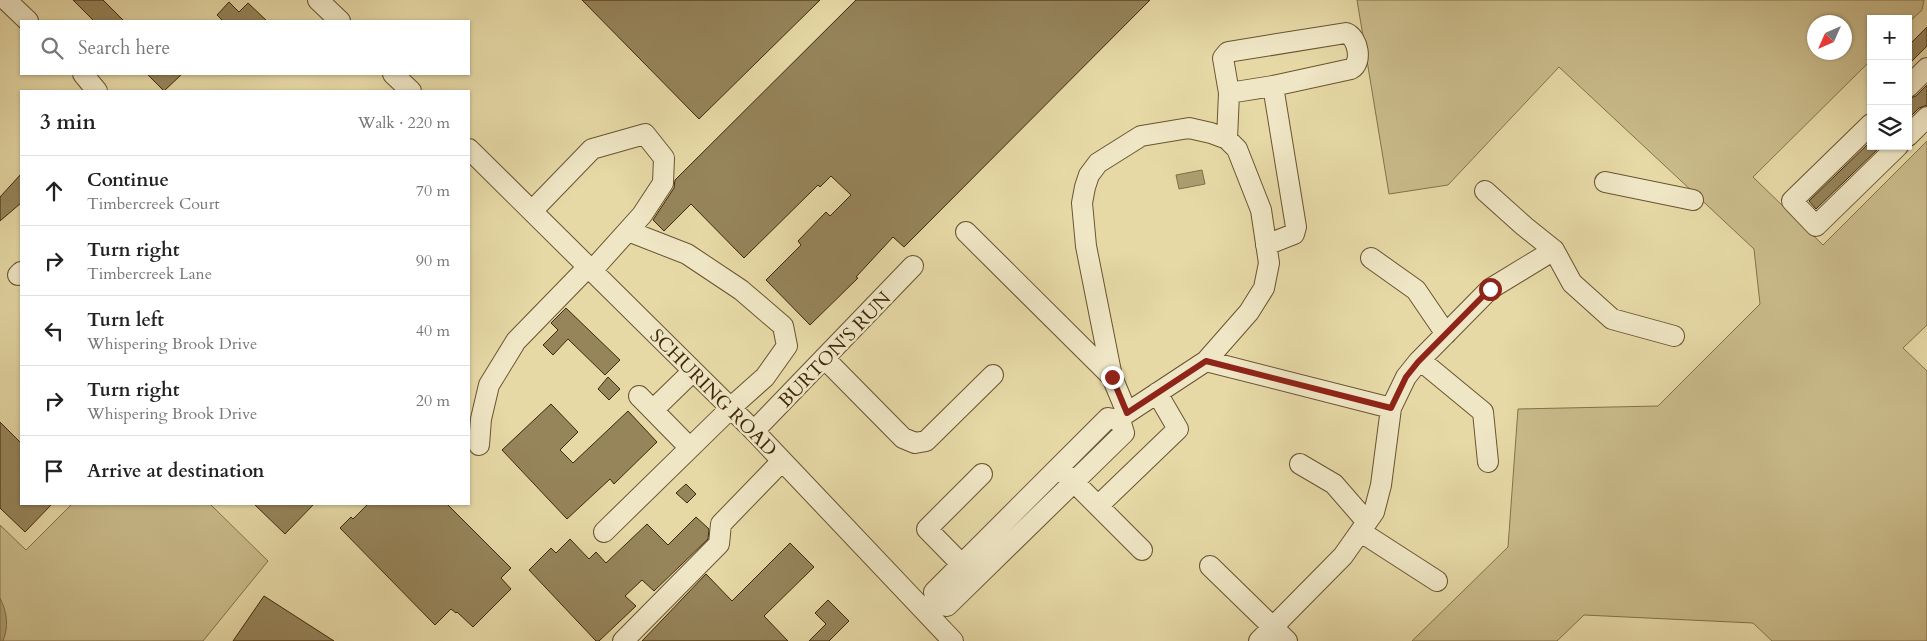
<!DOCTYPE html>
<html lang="en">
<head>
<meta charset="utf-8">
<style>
	:root { --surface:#fff; --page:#f2f2f2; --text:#222; --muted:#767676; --line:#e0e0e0 }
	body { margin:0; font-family:Cardo,serif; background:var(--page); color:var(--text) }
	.controls { position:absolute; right:15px; top:15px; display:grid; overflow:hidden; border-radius:0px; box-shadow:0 1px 4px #0004 }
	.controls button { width:45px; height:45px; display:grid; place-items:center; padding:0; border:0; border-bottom:1px solid var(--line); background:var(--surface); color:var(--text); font:25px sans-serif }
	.compass { position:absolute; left:1807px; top:15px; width:45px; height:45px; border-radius:50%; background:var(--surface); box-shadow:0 1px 4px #0004; rotate:225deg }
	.stop { position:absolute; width:15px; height:15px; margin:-11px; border:4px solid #8f2418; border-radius:50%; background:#fff }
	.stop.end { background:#8f2418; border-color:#fff; box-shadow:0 1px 5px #0008 }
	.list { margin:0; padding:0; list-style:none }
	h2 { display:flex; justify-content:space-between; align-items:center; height:65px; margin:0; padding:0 20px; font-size:21px }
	h2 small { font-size:16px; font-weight:400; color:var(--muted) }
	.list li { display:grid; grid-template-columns:32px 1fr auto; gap:15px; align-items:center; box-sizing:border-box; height:70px; padding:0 20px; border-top:1px solid var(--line) }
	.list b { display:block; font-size:19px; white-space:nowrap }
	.list p { margin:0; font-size:16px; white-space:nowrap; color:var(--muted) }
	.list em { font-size:16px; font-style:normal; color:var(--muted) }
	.icon { flex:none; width:28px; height:28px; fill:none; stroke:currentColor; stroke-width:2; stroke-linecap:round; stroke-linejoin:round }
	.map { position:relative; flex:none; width:1927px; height:641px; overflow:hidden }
	.search { position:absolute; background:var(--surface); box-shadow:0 1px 4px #0004; left:20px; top:20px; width:450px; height:55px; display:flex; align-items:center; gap:12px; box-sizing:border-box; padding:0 18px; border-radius:0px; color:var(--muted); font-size:19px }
	.panel { position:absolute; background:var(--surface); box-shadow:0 1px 4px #0004; left:20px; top:90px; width:450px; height:415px; border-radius:0px }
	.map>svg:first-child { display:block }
	.green { fill:#cabb8b; stroke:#84724a; fill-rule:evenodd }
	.water { fill:#ad9d70; stroke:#816e46 }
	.building { fill:#96845a; stroke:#3f2808 }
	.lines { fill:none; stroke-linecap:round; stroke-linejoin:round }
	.minor-casing { stroke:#695430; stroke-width:22 }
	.minor { stroke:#efe6c5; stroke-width:20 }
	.route { stroke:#8f2418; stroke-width:6 }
	.labels { text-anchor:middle; stroke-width:5; stroke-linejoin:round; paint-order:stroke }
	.street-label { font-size:19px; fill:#3f2808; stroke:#efe6c5 }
</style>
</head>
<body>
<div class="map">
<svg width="1927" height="641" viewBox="0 0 1927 641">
	<rect width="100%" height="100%" fill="#e6d9a6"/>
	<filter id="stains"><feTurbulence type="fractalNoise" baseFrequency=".004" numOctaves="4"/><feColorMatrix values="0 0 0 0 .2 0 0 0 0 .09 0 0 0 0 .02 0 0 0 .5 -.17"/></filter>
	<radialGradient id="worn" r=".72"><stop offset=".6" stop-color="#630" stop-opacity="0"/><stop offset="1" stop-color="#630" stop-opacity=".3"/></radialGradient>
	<path class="green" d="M1357,0H1924L1922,10L1908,23V19H1871V60L1753,177L1823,245L1927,141V325L1903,348L1927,371V641H1772L1753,623L1584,615L1557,641H1412L1508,547L1518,409L1658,406L1760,304L1754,249L1559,67L1448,185L1389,194ZM1814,22H1844V52H1814Z
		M72,504H210L268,561L203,641H0V525L26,550Z"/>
	<path class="water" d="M1202,170L1205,184L1179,189L1176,175Z
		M0,598C7,612 9,626 3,641H0Z"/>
	<path class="building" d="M73,0H103L124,21H94Z
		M582,0H820L699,119Z
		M856,0H1150L904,247L893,237L856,277L858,278L810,325L766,280L801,245L798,241L826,212L830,216L851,195L831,176L820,187L818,185L744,258L691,204L664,231L653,220L674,188L675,180Z
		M229,2L239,12L248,3L267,21H223L217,15Z
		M1927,27V46L1908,65V46Z
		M147,74H182L164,91Z
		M1927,85V105L1919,108L1908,119V99L1916,96Z
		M1871,141V146H1881L1816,209L1809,201Z
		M21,174V203L0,221V197Z
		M566,308L620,360L605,375L568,339L553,355L543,345L558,330L551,323Z
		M608,377L620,389L609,400L598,389Z
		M551,404L578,432L560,450L573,463L628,411L657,442L614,484L610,479L567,519L502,450Z
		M0,422L21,443V504H52L25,532L0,508Z
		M686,484L696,494L687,503L676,493Z
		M254,504H314L285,534Z
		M368,504H447L511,568L501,578L511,589L473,627L457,612L456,613L451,609L435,625L340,528L351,517L353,519Z
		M696,517L709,529L708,539L654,591L642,580L625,596L636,606L599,641H596L529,570L551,548L556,553L570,539L589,559L596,552L606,563L647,524L668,545Z
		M790,543L814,567L764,616L788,641H642L706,574L732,601Z
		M264,596L334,641H233Z
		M828,600L849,621L829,641H809L826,624L815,613Z"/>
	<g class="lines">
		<defs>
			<path id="minor" d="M6,0L28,21
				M318,0L340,21
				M83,74L97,91
				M393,74L411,91
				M1908,87L1927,68
				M1229,93L1223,58L1228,52L1346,33C1358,37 1363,63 1351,69L1273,86
				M1871,124L1792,201L1816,226L1898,146
				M1189,128L1211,133L1227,139L1237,149L1261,210L1269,263L1264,288L1249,312L1206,361L1127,413L1112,377L1086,246L1082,203L1085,187L1089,175L1098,163L1141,136Z
				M1908,136L1927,117
				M1227,139L1229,93L1273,86L1296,227L1294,234L1266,245
				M469,149L754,431L953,641
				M1605,182L1693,200
				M1485,191L1524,226L1554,250L1572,283L1612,319L1674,336
				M966,232L1112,377
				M1371,258L1416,290L1446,334
				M18,275L21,272
				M824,358L903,438L915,443L926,441L993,375
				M1420,360L1483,412L1488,462
				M1206,361L1391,408
				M639,396L690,448
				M653,410L693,371
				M754,431L913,266
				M479,445L481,419L489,385L516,341L588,267L597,265L642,215L663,183L664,158L645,134L592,149L532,211
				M1300,464L1334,484L1367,522
				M1064,472L1142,550
				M1098,506L1178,429L1157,393
				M604,532L737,402L765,377L787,346L783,326L741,290L687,254L628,231
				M1361,532L1437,581
				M1210,566L1287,641
				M971,574L927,529L982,474
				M937,604L947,606L1124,433L1120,420
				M937,604L934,592L1108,418L1120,420
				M623,641L719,544L721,524L782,461
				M1259,641L1343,556L1374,512L1381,485L1391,408L1406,377L1418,362L1490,289L1554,250"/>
		</defs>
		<use href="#minor" class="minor-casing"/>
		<use href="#minor" class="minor"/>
	</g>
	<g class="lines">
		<path class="route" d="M1112,377L1127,413L1206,361L1391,408L1406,377L1418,362L1490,289"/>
	</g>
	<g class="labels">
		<g class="street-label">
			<text transform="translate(834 349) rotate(-46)" y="7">BURTON'S RUN</text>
			<text transform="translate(714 392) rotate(45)" y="7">SCHURING ROAD</text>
		</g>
	</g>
	<rect width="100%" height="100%" filter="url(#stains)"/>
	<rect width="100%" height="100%" fill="url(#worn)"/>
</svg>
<div class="controls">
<button>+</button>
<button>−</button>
<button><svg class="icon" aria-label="layers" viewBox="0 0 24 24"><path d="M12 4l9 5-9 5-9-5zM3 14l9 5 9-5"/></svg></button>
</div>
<svg class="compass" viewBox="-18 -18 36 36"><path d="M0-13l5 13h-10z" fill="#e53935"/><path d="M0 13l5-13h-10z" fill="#767676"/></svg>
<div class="stop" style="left:1490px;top:289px"></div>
<div class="stop end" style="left:1112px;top:377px"></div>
<div class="search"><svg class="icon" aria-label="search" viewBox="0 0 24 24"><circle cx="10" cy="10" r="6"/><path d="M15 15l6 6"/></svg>Search here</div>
<section class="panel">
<h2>3 min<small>Walk · 220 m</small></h2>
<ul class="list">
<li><svg class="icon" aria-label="ahead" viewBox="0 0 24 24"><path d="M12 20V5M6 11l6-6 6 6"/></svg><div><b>Continue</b><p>Timbercreek Court</p></div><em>70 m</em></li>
<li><svg class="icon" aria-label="right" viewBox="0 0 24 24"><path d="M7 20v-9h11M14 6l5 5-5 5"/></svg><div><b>Turn right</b><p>Timbercreek Lane</p></div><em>90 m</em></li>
<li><svg class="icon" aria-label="left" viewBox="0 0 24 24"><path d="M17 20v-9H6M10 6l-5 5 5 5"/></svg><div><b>Turn left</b><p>Whispering Brook Drive</p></div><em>40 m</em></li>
<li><svg class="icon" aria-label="right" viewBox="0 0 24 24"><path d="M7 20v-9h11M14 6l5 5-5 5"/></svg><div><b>Turn right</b><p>Whispering Brook Drive</p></div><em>20 m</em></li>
<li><svg class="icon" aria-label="arrive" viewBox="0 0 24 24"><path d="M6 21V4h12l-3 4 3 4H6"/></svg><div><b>Arrive at destination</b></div></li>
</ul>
</section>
</div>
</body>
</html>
